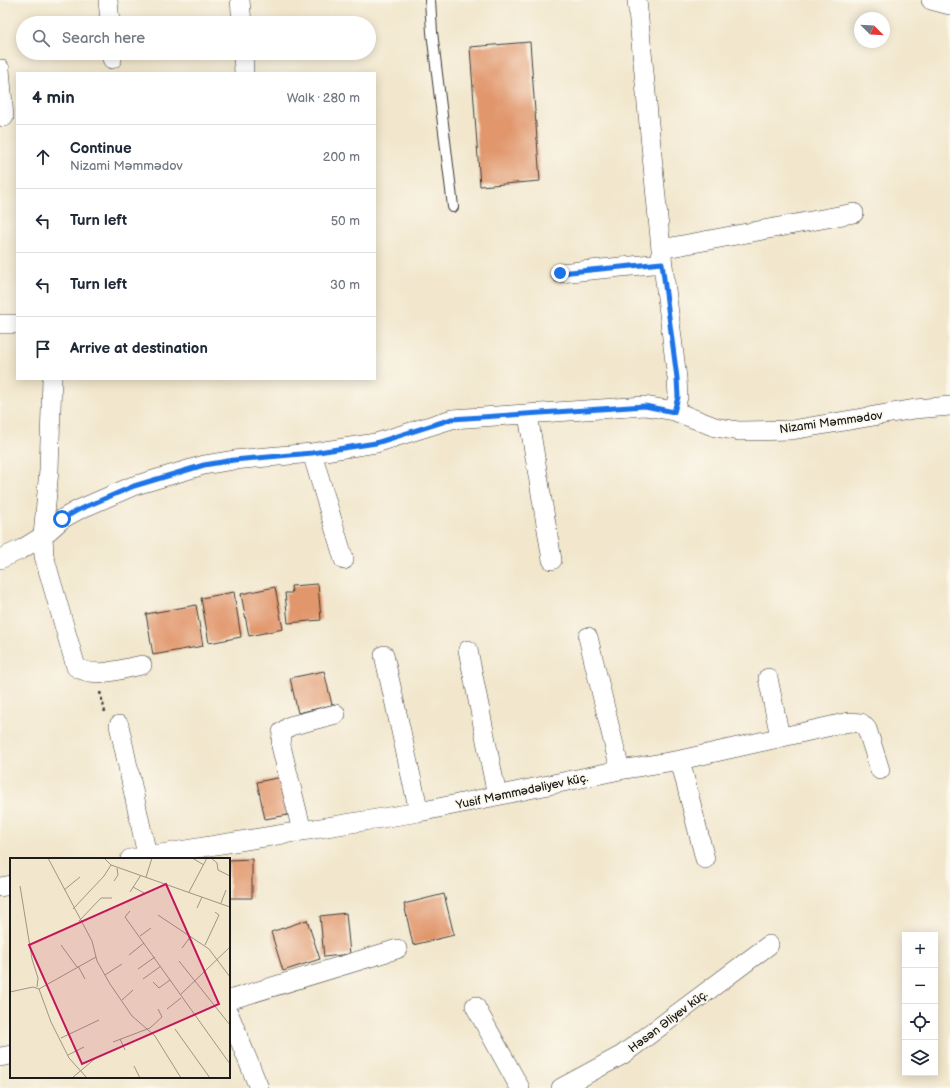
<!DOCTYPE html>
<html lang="en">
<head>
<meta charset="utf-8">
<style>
	:root { --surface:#fff; --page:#f6f6f7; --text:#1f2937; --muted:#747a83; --line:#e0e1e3 }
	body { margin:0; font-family:"Balsamiq Sans",sans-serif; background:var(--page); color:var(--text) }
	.controls { position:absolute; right:12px; bottom:12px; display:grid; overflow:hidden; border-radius:0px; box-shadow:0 2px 10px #0003 }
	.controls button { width:36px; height:36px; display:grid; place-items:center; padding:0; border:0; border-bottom:1px solid var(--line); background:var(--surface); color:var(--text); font:20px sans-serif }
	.compass { position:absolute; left:854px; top:12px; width:36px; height:36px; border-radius:50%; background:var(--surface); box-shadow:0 2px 10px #0003; rotate:114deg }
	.stop { position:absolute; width:12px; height:12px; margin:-9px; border:3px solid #1a73e8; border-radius:50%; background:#fff }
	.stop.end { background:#1a73e8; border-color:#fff; box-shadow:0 1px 4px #0008 }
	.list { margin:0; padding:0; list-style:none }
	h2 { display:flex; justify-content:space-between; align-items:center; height:52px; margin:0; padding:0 16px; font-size:17px }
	h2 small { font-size:13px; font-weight:400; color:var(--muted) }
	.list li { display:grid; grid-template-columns:26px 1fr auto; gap:12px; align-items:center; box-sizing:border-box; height:64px; padding:0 16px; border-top:1px solid var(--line) }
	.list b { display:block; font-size:15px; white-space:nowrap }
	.list p { margin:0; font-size:13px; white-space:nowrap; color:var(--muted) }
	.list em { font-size:13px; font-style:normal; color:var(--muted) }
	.icon { flex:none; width:22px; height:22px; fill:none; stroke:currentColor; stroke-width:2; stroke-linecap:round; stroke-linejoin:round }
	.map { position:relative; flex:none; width:950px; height:1088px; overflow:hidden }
	.search { position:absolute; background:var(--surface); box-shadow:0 2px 10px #0003; left:16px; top:16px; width:360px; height:44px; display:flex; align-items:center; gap:10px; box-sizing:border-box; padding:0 14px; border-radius:22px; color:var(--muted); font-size:15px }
	.panel { position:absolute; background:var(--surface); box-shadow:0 2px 10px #0003; left:16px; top:72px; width:360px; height:308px; border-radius:0px }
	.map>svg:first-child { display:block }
	.building { fill:#e1966c }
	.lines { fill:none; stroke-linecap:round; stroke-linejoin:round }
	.lane-casing { stroke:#3c3a37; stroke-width:12 }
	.street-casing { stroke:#3c3a37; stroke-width:20 }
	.path { stroke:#3c3a37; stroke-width:2.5; stroke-dasharray:3 3; stroke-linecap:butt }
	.lane { stroke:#fff; stroke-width:10 }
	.street { stroke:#fff; stroke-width:19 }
	.route { stroke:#1a73e8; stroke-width:5 }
	.labels { text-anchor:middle; stroke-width:3.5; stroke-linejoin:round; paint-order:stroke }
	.street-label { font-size:12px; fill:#1c1c1c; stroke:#fbf7ec }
	.inset-road { fill:none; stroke:#9c9686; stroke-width:1 }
	.view { fill:#c2185b; fill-opacity:0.15; stroke:#c2185b; stroke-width:2 }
	.inset-edge { fill:none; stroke:#1c1c1c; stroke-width:2 }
</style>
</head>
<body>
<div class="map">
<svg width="950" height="1088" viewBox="0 0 950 1088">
	<rect width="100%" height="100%" fill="#fbf7ec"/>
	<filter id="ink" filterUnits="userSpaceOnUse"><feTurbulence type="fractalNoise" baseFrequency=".025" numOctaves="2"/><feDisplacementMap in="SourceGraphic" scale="8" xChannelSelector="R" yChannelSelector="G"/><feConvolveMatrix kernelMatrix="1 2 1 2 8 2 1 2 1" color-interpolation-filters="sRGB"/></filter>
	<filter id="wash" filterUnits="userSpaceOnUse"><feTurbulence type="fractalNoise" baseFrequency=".012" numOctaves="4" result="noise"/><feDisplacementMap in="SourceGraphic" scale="16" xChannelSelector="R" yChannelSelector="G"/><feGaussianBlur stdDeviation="0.9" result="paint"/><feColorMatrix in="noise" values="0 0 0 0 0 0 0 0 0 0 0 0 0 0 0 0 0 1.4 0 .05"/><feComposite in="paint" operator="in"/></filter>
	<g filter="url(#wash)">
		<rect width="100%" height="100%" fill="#f2e7cd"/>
		<g id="blocks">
			<path class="building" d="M530,42L540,181L480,186L470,47Z
				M318,584L321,620L288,623L285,593H292L291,586Z
				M275,587L283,629L249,636L241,594Z
				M234,592L241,637L209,643L201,598Z
				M196,605L203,646L153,655L146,614Z
				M324,671L332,705L298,713L290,678Z
				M287,776L294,814L265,819L257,782Z
				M252,859V898H229V860Z
				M444,894L454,935L413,945L404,904Z
				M346,913L350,954L324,957L320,916Z
				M307,920L320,959L283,971L271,932Z"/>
		</g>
	</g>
	<g filter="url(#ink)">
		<use href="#blocks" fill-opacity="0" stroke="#3c3a37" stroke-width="1"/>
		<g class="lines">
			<defs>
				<path id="lane" d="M430,0L432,32L453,207"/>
				<path id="street" d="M108,0L110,23
					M240,0L242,23
					M637,0L661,249L677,378L678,397L674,411
					M931,0L950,5
					M111,53L112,59
					M243,53L244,73
					M0,69L4,117
					M661,249L854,213
					M560,273L662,263
					M0,324H17
					M52,379L49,470L43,536L44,556L76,667C96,679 120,669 142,665
					M528,415L552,560
					M312,453L344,560
					M0,559L22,549L43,536L62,519L78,510L133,486L204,465L234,460L312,453L376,443L452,419L645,406L674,411L715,427L739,431L792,430L915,409L950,406
					M588,637L620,770
					M468,650L497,796
					M384,655L419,812
					M768,678L780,737
					M119,725L147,855
					M680,760L705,859
					M302,831L281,746L282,732L290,726L336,714
					M130,859L419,812L620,770L680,760L849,722L861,723L867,729L880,770
					M0,887L11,885
					M229,1000L397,949
					M475,1006L520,1088
					M229,1014L259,1088
					M0,1057L11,1055
					M561,1088L622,1055L769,945"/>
			</defs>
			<use href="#lane" class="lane-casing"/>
			<use href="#street" class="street-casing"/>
			<path class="path" d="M100,692L105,712"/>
			<use href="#lane" class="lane"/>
			<use href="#street" class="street"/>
		</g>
	</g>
	<g class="lines" filter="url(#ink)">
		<path class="route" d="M62,519L78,510L134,486L204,465L234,460L312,453L376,443L452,419L645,406L674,412L678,397L677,378L662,263L560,273"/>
	</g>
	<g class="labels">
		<g class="street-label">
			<text transform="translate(831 422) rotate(-8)" y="4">Nizami Məmmədov</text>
			<text transform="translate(522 791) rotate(-12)" y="4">Yusif Məmmədəliyev küç.</text>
			<text transform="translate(668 1021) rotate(-37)" y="4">Həsən Əliyev küç.</text>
		</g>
	</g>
	<g transform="translate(10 858)">
		<rect width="220" height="220" fill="#f2e7cd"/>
		<path class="inset-road" d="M38,0L82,83L87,103L100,126L122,158L145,178L171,220M94,0L101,7L220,49M182,0L194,7M201,0L207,5L208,12L220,18M136,19L142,0M104,23L108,17L107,10M10,28L22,101L28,120L27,129M123,29L134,35M54,32L70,19M120,34L131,17M179,34L197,0M211,45L216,32M187,50L192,39M63,51L94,18L101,7M120,53L115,59L220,206M148,57L199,91L220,119M69,63L91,40H102M130,78L141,70M51,87L67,109M195,87L209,57L205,54M172,90L181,78M119,97L134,85M169,103L220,167M68,108L75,121M128,111L145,99M95,117L112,106M133,121L151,108M143,124L149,130L160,122M29,131L86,99M0,134L23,129L29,131L41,164L59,200L77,220M170,137L220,89M112,142L123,132M157,151L171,140M165,171L200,220M51,180L89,162M110,181L115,192M103,184L140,170L152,159L148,151M58,197L74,189M124,208L130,220M62,220L87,199"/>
		<path class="view" d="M156,26L209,146L72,206L19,87Z"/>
		<rect width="220" height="220" class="inset-edge"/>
	</g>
</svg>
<div class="controls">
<button>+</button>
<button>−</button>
<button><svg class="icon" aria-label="locate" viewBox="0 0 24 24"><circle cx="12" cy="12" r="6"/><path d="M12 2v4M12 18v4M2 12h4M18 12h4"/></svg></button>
<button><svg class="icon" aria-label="layers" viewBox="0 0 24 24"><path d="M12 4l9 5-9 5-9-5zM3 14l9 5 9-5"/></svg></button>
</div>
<svg class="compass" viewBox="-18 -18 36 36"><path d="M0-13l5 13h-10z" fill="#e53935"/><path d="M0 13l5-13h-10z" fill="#747a83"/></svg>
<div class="stop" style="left:62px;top:519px"></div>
<div class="stop end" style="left:560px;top:273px"></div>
<div class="search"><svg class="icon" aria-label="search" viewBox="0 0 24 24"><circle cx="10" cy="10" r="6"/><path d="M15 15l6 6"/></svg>Search here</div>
<section class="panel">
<h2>4 min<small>Walk · 280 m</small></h2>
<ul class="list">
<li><svg class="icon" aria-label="ahead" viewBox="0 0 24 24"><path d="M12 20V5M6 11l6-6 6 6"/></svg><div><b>Continue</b><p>Nizami Məmmədov</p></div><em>200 m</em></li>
<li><svg class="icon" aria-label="left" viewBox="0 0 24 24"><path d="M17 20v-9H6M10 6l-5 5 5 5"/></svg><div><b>Turn left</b></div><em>50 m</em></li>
<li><svg class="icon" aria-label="left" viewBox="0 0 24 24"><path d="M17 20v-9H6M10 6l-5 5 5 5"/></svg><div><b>Turn left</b></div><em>30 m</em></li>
<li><svg class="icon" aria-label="arrive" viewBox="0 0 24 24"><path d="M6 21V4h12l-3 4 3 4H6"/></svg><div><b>Arrive at destination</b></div></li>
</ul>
</section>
</div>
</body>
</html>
